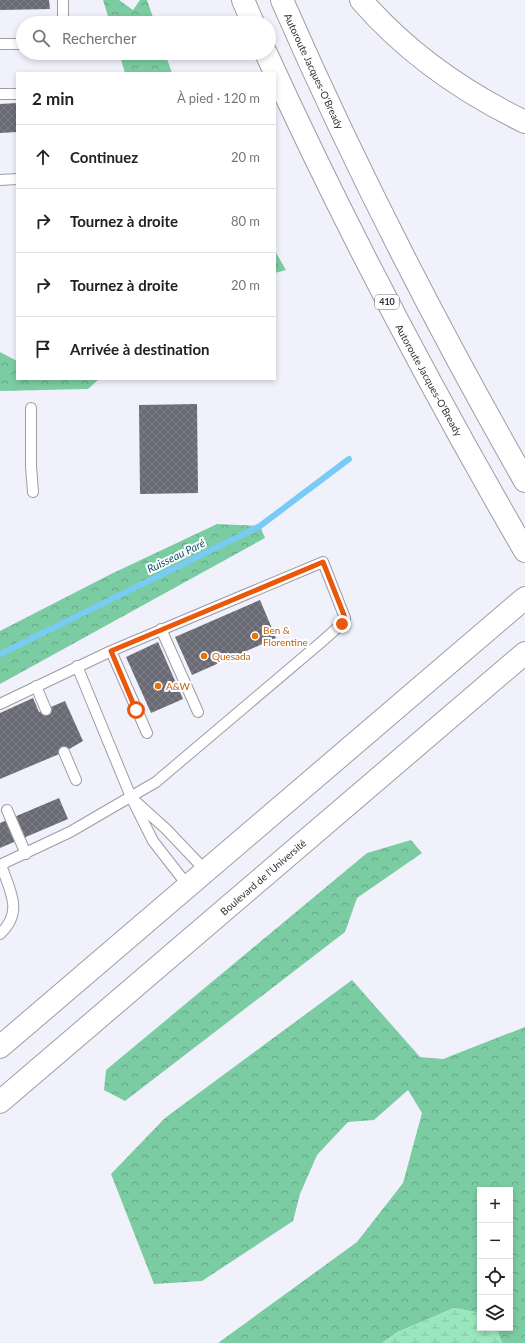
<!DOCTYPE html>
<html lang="fr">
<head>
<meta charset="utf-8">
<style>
	:root { --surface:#fff; --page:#f6f6f6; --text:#222; --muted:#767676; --line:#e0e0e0 }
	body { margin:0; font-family:Lato,sans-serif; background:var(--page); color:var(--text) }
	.controls { position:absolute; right:12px; bottom:12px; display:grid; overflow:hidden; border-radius:0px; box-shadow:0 2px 6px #0003 }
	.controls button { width:36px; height:36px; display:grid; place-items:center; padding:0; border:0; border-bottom:1px solid var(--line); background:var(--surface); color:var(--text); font:20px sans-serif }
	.stop { position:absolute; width:12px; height:12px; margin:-9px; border:3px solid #ea580c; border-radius:50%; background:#fff }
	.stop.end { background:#ea580c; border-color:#fff; box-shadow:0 1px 4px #0008 }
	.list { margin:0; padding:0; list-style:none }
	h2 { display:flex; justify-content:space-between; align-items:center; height:52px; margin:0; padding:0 16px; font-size:17px }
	h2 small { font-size:13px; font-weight:400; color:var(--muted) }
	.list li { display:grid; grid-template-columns:26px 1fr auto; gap:12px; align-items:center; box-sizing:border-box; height:64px; padding:0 16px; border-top:1px solid var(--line) }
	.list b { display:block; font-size:15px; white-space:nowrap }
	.list em { font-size:13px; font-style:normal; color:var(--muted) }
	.icon { flex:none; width:22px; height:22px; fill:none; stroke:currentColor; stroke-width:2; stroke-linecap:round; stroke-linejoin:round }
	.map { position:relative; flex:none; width:525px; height:1343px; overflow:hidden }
	.search { position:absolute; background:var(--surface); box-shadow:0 2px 6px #0003; left:16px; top:16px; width:260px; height:44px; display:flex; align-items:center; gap:10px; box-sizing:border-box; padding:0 14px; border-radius:22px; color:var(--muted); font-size:15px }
	.panel { position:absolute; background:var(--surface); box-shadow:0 2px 6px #0003; left:16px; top:72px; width:260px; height:308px; border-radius:0px }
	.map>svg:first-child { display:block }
	.forest { fill:url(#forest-crowns) }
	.wetland { fill:url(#wetland-marsh) }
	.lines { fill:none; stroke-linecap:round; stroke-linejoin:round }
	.stream { stroke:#78ccf4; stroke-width:6 }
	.building { fill:url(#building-cross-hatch) }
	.lane-casing { stroke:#9c9ca6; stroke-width:12 }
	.secondary-casing { stroke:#9c9ca6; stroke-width:24 }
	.highway-casing { stroke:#9c9ca6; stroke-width:24 }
	.lane { stroke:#fff; stroke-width:10 }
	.secondary { stroke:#fff; stroke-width:22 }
	.highway { stroke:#fff; stroke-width:22 }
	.route { stroke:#ea580c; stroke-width:5 }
	.food-dot { fill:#e8710a; stroke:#fff; stroke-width:1.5 }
	.labels { text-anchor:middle; stroke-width:4; stroke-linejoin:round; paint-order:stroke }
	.shield { fill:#fff; stroke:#6f6e72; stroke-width:1 }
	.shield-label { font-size:9px; font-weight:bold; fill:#313035 }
	.street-label { font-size:10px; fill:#313035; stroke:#fff }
	.food-label { font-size:10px; fill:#c56008; stroke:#fff; text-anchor:start }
	.water-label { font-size:11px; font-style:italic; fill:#115570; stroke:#fff }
</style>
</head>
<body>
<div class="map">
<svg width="525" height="1343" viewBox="0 0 525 1343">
	<defs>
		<pattern id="forest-crowns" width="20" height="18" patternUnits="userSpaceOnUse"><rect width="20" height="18" fill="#7ccca3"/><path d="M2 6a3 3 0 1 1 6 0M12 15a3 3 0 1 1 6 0" fill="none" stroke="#66a686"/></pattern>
		<pattern id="wetland-marsh" width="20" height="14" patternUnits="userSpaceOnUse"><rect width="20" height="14" fill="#9ae7be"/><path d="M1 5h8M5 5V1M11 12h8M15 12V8" fill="none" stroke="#85c6a4"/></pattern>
		<pattern id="building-cross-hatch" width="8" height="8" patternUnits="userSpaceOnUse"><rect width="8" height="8" fill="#6a6a74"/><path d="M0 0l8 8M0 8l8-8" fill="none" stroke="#808088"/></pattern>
	</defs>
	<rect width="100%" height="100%" fill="#f1f1fc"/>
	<path class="forest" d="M103,0H119L133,10L140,0H147L155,23H110Z
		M119,53H165L172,73H125Z
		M275,251L286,270L275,273Z
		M0,352L17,361V379H99L88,389L0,391Z
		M217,524L260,526L265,538L0,684V631L111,574Z
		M411,840L422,853L357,898L345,932L125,1101L104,1090L106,1070L367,853Z
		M352,980L420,1057L443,1059L525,1027V1343H502L496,1328H510V1190H480V1313L454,1308L398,1332L382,1343H218L357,1242L403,1183L422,1113L408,1090L374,1120L348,1122L317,1155L300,1194L293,1221L202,1281L154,1284L111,1174L165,1118Z"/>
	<path class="wetland" d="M454,1308L480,1313V1328H496L502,1343H382L398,1332Z"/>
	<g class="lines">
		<path class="stream" d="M0,654L260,526L349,459"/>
	</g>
	<path class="building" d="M0,0H49L50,9L0,10Z
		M17,103V132L0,133V104Z
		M197,404L198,493L140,494L139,405Z
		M260,600L276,638L192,675L175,637Z
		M158,642L183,699L151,713L126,657Z
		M33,698L39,712L65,701L83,741L64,752L0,779V713Z
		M59,798L68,819L0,848V823Z"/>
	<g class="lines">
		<defs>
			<path id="lane" d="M63,0V23
				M0,44H23
				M0,94H17
				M0,180L17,179
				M31,408V466L33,492
				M161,629L198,712
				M111,651L147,733
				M77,666L131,797L153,841L188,886
				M36,686L46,710
				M0,704L111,651L323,562L345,618L344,622L319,644L156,782L70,832L0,865
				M64,752L76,780
				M135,801L166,829L206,871
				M7,810L26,854
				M0,934C24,912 10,891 1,865"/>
			<path id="secondary" d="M0,1047L525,598
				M0,1102L525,653"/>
			<path id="highway" d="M243,0L253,23
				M282,0C354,165 436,325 525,481
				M361,0C406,52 463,92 525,122
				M266,53C344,224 431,389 525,551"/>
		</defs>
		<use href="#lane" class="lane-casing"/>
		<use href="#secondary" class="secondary-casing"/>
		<use href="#highway" class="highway-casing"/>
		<use href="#lane" class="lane"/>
		<use href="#secondary" class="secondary"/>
		<use href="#highway" class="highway"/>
	</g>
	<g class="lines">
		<path class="route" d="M136,710L111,651L323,562L344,615L345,620L342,624"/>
	</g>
	<g class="food-dot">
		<circle cx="255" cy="636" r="4"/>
		<circle cx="204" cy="656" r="4"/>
		<circle cx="158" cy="686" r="4"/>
	</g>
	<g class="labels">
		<rect class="shield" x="375" y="295" width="24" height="14" rx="3"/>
		<g class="shield-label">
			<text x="387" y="305">410</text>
		</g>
		<g class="street-label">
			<text transform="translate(314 71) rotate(65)" y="4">Autoroute Jacques-O'Bready</text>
			<text transform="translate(429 380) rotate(61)" y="4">Autoroute Jacques-O'Bready</text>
			<text transform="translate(263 877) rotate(-41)" y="4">Boulevard de l'Université</text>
		</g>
		<g class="food-label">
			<text x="263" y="634">Ben &amp;<tspan x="263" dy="12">Florentine</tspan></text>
			<text x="212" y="660">Quesada</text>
			<text x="166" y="690">A&amp;W</text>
		</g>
		<g class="water-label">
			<text transform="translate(176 556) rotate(-26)" y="4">Ruisseau Paré</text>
		</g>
	</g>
</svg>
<div class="controls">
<button>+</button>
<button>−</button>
<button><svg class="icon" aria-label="locate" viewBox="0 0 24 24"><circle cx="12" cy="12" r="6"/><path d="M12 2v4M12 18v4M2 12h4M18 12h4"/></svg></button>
<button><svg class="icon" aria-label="layers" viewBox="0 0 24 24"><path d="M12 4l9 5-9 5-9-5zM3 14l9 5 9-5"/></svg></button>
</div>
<div class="stop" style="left:136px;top:710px"></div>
<div class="stop end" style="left:342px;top:624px"></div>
<div class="search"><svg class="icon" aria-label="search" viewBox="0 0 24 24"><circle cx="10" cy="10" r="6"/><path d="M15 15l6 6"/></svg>Rechercher</div>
<section class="panel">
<h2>2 min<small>À pied · 120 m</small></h2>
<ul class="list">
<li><svg class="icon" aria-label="ahead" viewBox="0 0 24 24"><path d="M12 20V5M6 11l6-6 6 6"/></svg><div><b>Continuez</b></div><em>20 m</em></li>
<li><svg class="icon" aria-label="right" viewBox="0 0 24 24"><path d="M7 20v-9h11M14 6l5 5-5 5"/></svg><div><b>Tournez à droite</b></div><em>80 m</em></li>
<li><svg class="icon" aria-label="right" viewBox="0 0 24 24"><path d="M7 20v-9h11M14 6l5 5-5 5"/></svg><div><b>Tournez à droite</b></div><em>20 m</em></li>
<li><svg class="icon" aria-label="arrive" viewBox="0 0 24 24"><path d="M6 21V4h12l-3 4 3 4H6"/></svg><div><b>Arrivée à destination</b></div></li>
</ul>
</section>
</div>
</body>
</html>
